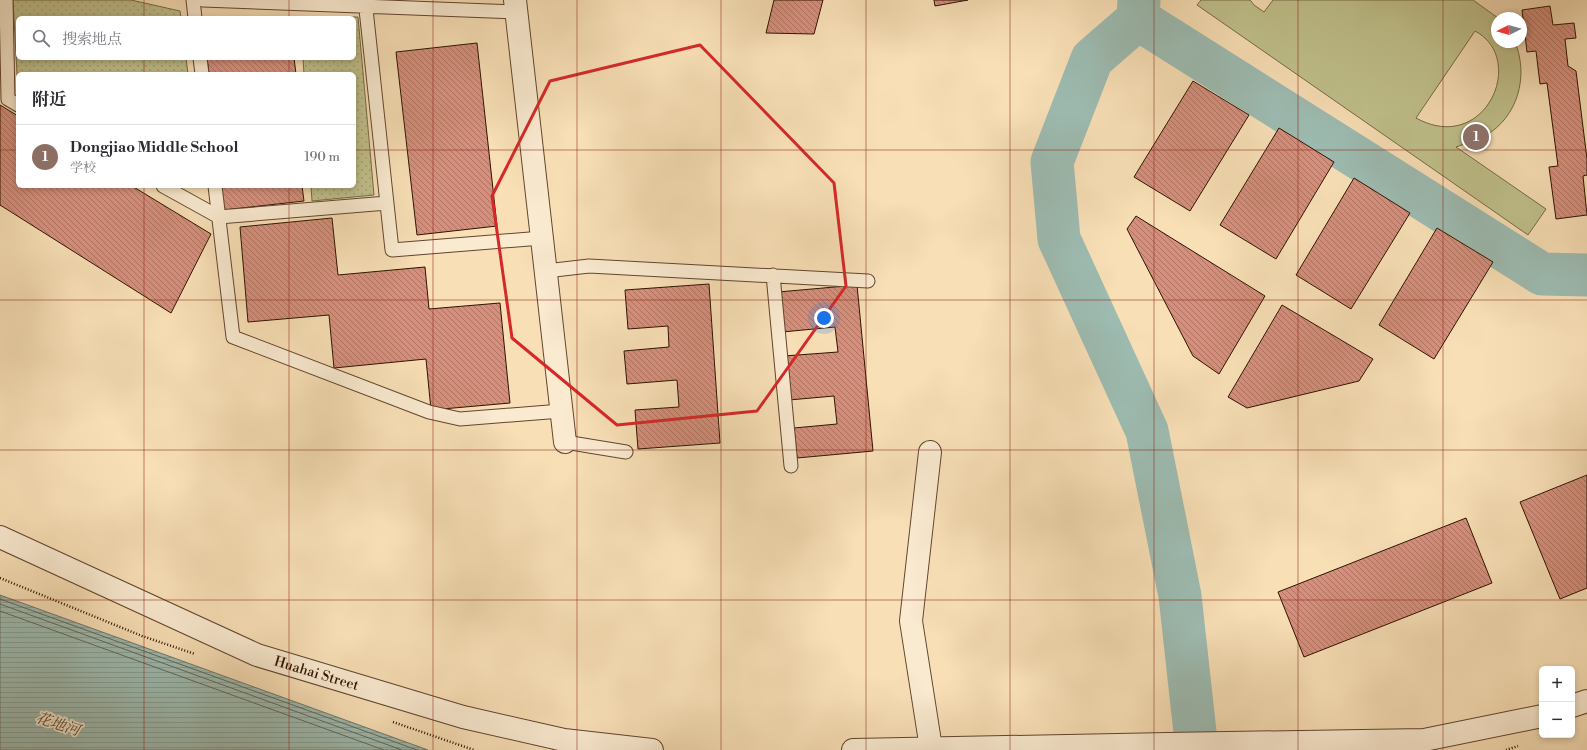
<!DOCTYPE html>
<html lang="zh">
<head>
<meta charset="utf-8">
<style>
	:root { --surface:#fff; --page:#f7f7f7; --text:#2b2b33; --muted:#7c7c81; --line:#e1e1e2; --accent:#7c3aed }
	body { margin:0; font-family:"Libre Bodoni","Noto Serif SC",serif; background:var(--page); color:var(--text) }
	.controls { position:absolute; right:12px; bottom:12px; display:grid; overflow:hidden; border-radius:6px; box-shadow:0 2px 6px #0003 }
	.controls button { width:36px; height:36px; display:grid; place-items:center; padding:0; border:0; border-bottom:1px solid var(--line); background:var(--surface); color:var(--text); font:20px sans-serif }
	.compass { position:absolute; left:1491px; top:12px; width:36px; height:36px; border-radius:50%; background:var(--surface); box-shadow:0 2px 6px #0003; rotate:265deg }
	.you { position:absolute; left:824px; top:318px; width:14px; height:14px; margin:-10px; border:3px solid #fff; border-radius:50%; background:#1a73e8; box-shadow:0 0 0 6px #1a73e833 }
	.badge { display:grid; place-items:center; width:26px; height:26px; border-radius:50%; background:var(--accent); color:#fff; font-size:13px; font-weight:700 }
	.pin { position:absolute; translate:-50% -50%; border:2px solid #fff; box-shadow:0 1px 4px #0006 }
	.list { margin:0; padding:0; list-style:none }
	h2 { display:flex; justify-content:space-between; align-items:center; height:52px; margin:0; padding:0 16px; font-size:17px }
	h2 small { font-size:13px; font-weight:400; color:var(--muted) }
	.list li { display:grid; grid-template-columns:26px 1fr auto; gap:12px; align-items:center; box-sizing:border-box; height:64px; padding:0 16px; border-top:1px solid var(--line) }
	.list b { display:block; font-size:15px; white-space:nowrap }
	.list p { margin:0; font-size:13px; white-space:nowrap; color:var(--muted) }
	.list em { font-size:13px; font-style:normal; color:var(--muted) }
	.icon { flex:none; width:22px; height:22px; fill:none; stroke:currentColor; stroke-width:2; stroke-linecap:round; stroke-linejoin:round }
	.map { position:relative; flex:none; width:1587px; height:750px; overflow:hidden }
	.search { position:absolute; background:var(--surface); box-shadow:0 2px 6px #0003; left:16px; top:16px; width:340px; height:44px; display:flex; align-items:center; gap:10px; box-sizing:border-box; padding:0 14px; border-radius:6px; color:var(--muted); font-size:15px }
	.panel { position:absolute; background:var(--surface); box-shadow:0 2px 6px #0003; left:16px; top:72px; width:340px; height:116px; border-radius:6px }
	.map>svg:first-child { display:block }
	.grass { fill:url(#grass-dots); stroke:#776a46 }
	.garden { fill:#c0c18c; stroke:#776a46; fill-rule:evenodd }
	.water { fill:url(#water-rules); stroke:#71786b }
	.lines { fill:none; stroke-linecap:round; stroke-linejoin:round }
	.shore { stroke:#666859; stroke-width:1 }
	.river { stroke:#9dbcb2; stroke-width:43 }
	.building { fill:url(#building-back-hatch); stroke:#2e1300 }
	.service-casing { stroke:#60462e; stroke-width:15 }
	.minor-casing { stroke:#60462e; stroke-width:24 }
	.tertiary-casing { stroke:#60462e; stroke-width:24 }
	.path { stroke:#2e1300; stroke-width:2.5; stroke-dasharray:1 2; stroke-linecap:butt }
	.service { stroke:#faead0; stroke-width:13 }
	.minor { stroke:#faead0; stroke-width:22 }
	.tertiary { stroke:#faead0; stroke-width:22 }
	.marked { fill:none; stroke:#d62828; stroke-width:3; stroke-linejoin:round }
	.grid { fill:none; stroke:#8f2418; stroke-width:1; stroke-opacity:0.55 }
	.labels { text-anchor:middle; stroke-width:3.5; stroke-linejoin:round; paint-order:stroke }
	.street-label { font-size:14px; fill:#2e1300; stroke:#faead0 }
	.water-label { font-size:15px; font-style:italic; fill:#554e3e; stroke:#faead0 }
</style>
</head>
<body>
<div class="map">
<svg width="1587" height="750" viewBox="0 0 1587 750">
	<defs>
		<pattern id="grass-dots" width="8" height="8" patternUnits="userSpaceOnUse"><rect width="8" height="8" fill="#c0c18c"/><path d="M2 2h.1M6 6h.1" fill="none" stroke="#a5a577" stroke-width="1.8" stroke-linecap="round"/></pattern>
		<pattern id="water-rules" width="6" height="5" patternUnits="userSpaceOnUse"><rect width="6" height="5" fill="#9dbcb2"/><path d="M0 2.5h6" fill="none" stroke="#88a197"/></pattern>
		<pattern id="building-back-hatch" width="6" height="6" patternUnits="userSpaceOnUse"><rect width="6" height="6" fill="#d68f7c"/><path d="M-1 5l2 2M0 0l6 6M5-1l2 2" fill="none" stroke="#ae7463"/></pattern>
	</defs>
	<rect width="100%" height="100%" fill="#f8dfb6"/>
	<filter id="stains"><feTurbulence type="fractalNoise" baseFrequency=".005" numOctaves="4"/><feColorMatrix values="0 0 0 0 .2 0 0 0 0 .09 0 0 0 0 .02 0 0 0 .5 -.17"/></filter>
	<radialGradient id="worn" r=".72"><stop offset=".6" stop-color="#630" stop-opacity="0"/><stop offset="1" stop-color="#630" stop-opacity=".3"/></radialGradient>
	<path class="grass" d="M13,0H131L180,11L181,18H18V58H186L188,74H18V92Z
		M301,17H358L374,195L312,201L311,186H354V74H304L303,58H354V18H301Z"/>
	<path class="garden" d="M1201,0H1250L1254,5L1264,12L1273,0H1473L1498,18H1497V42H1515C1529,76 1518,117 1485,136C1476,142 1466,143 1456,147L1546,209L1528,235L1197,5ZM1475,31C1528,59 1485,156 1416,118Z"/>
	<path class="water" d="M0,595L428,750H0Z"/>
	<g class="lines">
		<path class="shore" d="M0,599L417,750
			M0,604L402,750
			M0,611L384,750"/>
		<path class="river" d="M1139,0L1138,19L1092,59L1052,162L1059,239L1147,431L1180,596L1197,750
			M1138,19L1542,274L1587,275"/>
	</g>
	<path class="building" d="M774,0H823L814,34L766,33Z
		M934,0H968L935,6Z
		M1550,6L1553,25L1574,23L1576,38L1565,39L1568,66L1576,71L1587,159V175L1583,176L1587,215L1556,219L1549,167L1558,166L1547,83L1540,84L1536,51L1527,52L1522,10Z
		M477,43L497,226L417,235L396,52Z
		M207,58H294L296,74H209Z
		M1193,81L1249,115L1190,211L1134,177Z
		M0,105L18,116V186H132L211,234L171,313L0,205Z
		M1279,128L1334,162L1276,259L1220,225Z
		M1354,178L1410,213L1351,309L1296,275Z
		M221,186H302L304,201L224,210Z
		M1136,216L1265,296L1219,374L1193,356L1127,229Z
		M332,218L338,275L425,267L429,309L500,303L510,403L431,410L426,359L334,368L329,315L248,322L240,227Z
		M1437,228L1493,262L1434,359L1379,325Z
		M709,284L720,443L638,449L635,410L679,407L677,380L627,384L624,351L669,347L668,326L628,329L625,290Z
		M857,285L873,451L797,458L794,428L837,424L834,396L789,400L784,356L838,352L835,327L782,332L778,292Z
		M1282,305L1373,359L1359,381L1247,408L1228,397Z
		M1587,475V588L1560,599L1520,502Z
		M1466,518L1492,583L1304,657L1278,592Z"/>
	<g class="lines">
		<defs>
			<path id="service" d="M6,0L8,99L18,105
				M193,0L195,18
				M203,0L517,12
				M365,0L392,250L542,238
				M200,58L202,74
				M163,186L219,217L387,203
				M215,186L233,337L429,412L460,419L561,411
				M546,271L589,266L868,281
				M773,275L791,466
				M565,442L626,452"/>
			<path id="minor" d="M515,0L565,442
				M930,452L911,621L931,748
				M1572,706L1587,701
				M1168,744L1424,740L1542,716"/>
			<g id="tertiary">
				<path id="s1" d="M0,537L257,655L463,717L564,740L652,750"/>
				<path d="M853,750L1168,744"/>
			</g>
		</defs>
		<use href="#service" class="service-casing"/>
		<use href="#minor" class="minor-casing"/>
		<use href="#tertiary" class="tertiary-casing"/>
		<path class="path" d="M0,578L142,636L195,654
			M393,722L474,750
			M1506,750L1518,746"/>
		<use href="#service" class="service"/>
		<use href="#minor" class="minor"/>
		<use href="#tertiary" class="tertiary"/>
	</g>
	<path class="marked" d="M700,45L834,183L846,286L757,411L617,425L512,338L492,196L550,81Z"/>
	<path class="grid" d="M144,0V18M289,0V18M433,0V750M577,0V750M721,0V750M866,0V750M1010,0V750M1154,0V750M1298,0V750M1443,0V750M144,58V74M289,58V74M0,150H18M354,150H1587M144,186V750M289,186V750M0,300H1587M0,450H1587M0,600H1587"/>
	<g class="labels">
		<g class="street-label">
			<text dy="5" stroke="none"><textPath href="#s1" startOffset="345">Huahai Street</textPath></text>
		</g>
		<g class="water-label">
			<text transform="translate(58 724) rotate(18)" y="5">花地河</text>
		</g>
	</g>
	<rect width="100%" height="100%" filter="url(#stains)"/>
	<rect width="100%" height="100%" fill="url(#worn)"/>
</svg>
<div class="controls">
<button>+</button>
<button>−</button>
</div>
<svg class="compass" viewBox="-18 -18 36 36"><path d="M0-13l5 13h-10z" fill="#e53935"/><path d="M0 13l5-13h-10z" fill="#7c7c81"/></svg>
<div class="you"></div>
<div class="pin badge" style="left:1476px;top:137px;background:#8d6e63">1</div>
<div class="search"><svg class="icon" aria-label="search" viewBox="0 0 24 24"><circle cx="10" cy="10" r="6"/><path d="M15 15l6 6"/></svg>搜索地点</div>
<section class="panel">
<h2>附近<small></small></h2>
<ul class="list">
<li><span class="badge" style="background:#8d6e63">1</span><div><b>Dongjiao Middle School</b><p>学校</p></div><em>190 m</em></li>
</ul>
</section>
</div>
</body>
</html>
